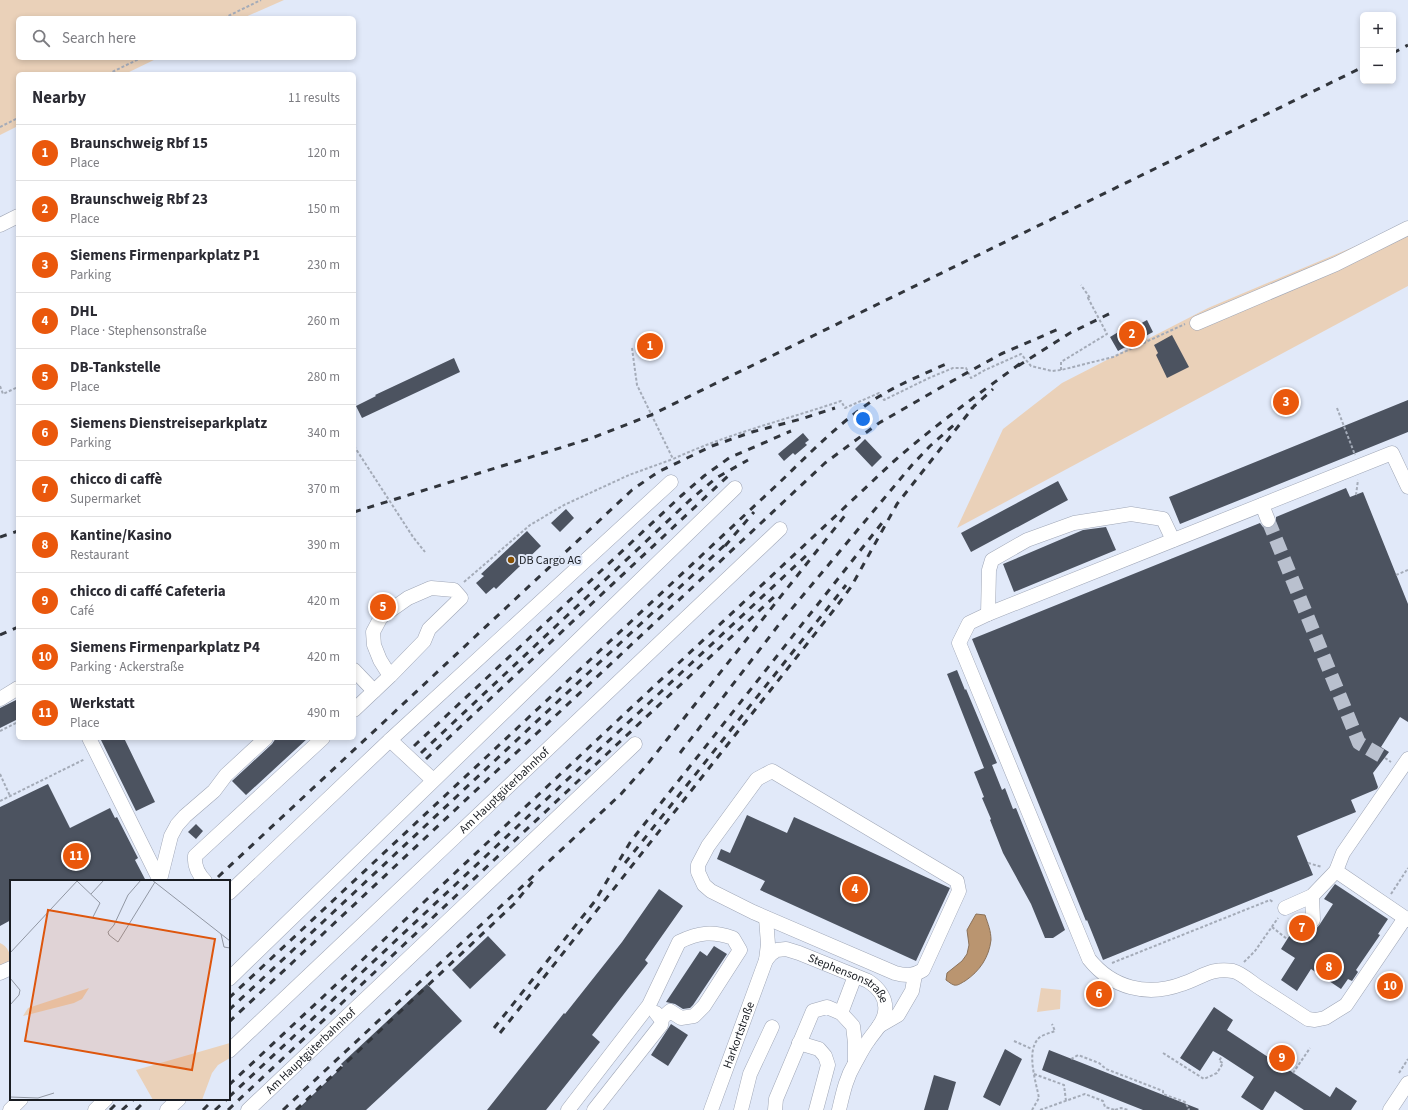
<!DOCTYPE html>
<html lang="en">
<head>
<meta charset="utf-8">
<style>
	:root { --surface:#fff; --page:#f2f2f3; --text:#2b2b33; --muted:#7c7c81; --line:#e1e1e2; --accent:#ea580c }
	body { margin:0; font-family:"Source Sans 3",sans-serif; background:var(--page); color:var(--text) }
	.controls { position:absolute; right:12px; top:12px; display:grid; overflow:hidden; border-radius:6px; box-shadow:0 2px 6px #0003 }
	.controls button { width:36px; height:36px; display:grid; place-items:center; padding:0; border:0; border-bottom:1px solid var(--line); background:var(--surface); color:var(--text); font:20px sans-serif }
	.you { position:absolute; left:863px; top:419px; width:14px; height:14px; margin:-10px; border:3px solid #fff; border-radius:50%; background:#1a73e8; box-shadow:0 0 0 6px #1a73e833 }
	.badge { display:grid; place-items:center; width:26px; height:26px; border-radius:50%; background:var(--accent); color:#fff; font-size:13px; font-weight:700 }
	.pin { position:absolute; translate:-50% -50%; border:2px solid #fff; box-shadow:0 1px 4px #0006 }
	.list { margin:0; padding:0; list-style:none }
	h2 { display:flex; justify-content:space-between; align-items:center; height:52px; margin:0; padding:0 16px; font-size:17px }
	h2 small { font-size:13px; font-weight:400; color:var(--muted) }
	.list li { display:grid; grid-template-columns:26px 1fr auto; gap:12px; align-items:center; box-sizing:border-box; height:56px; padding:0 16px; border-top:1px solid var(--line) }
	.list b { display:block; font-size:15px; white-space:nowrap }
	.list p { margin:0; font-size:13px; white-space:nowrap; color:var(--muted) }
	.list em { font-size:13px; font-style:normal; color:var(--muted) }
	.icon { flex:none; width:22px; height:22px; fill:none; stroke:currentColor; stroke-width:2; stroke-linecap:round; stroke-linejoin:round }
	.map { position:relative; flex:none; width:1408px; height:1110px; overflow:hidden }
	.search { position:absolute; background:var(--surface); box-shadow:0 2px 6px #0003; left:16px; top:16px; width:340px; height:44px; display:flex; align-items:center; gap:10px; box-sizing:border-box; padding:0 14px; border-radius:6px; color:var(--muted); font-size:15px }
	.panel { position:absolute; background:var(--surface); box-shadow:0 2px 6px #0003; left:16px; top:72px; width:340px; height:668px; border-radius:6px }
	.map>svg:first-child { display:block }
	.green { fill:#ead1b9 }
	.water { fill:#ba9570; stroke:#8a7159 }
	.building { fill:#4c5360 }
	.lines { fill:none; stroke-linecap:round; stroke-linejoin:round }
	.minor-tunnel { stroke:#b9c0ce; stroke-width:14; stroke-dasharray:14 7; stroke-linecap:butt }
	.minor-casing { stroke:#9fa6b6; stroke-width:15 }
	.path { stroke:#a4abb8; stroke-width:2; stroke-dasharray:3 2; stroke-linecap:butt }
	.minor { stroke:#fff; stroke-width:14 }
	.rail { stroke:#31353c; stroke-width:3; stroke-dasharray:7 7; stroke-linecap:butt }
	.poi-dot { fill:#885102; stroke:#e1e9f9; stroke-width:1.5 }
	.labels { text-anchor:middle; stroke-width:4; stroke-linejoin:round; paint-order:stroke }
	.poi-label { font-size:12px; fill:#191c22; stroke:#e1e9f9; text-anchor:start }
	.street-label { font-size:12px; fill:#191c22; stroke:#e1e9f9 }
	.inset-road { fill:none; stroke:#9197a3; stroke-width:1 }
	.view { fill:#de560d; fill-opacity:0.15; stroke:#de560d; stroke-width:2 }
	.inset-edge { fill:none; stroke:#191c22; stroke-width:2 }
</style>
</head>
<body>
<div class="map">
<svg width="1408" height="1110" viewBox="0 0 1408 1110">
	<rect width="100%" height="100%" fill="#e1e9f9"/>
	<path class="green" d="M0,0H284L243,18H18V58H158L125,74H18V126L0,135Z
		M1408,224V286L957,528L1003,429L1062,383L1208,308Z
		M0,943C8,946 11,955 11,963L0,968Z
		M1041,988L1061,990L1060,1009L1037,1012Z"/>
	<path class="water" d="M976,914L985,915C988,924 991,931 991,940C989,957 980,971 965,981C961,983 958,986 954,985C951,984 949,982 946,980L947,973L962,961L967,954L969,945L967,930Z"/>
	<path class="building" d="M1147,320L1153,332L1118,351L1110,337L1125,328L1127,331Z
		M1172,335L1189,367L1167,378L1156,355L1158,353L1154,345Z
		M454,358L460,372L362,418L356,406L376,396L375,395Z
		M1408,400V432L1180,524L1169,497Z
		M803,433L809,440L805,443L807,445L795,455L793,453L784,461L778,454Z
		M865,439L882,457L872,467L855,449Z
		M1058,481L1068,500L971,552L961,533Z
		M1346,488L1350,497L1363,492L1408,604V722L1400,717L1381,747L1389,752L1373,773L1378,787L1377,789L1351,800L1356,812L1297,836L1313,875L1103,960L1087,920L1086,921L972,639L1260,523L1263,527L1271,528L1275,525L1276,521V517Z
		M566,509L574,518L560,532L551,523Z
		M1106,527L1116,550L1014,592L1003,564L1083,530Z
		M527,531L541,546L496,589L494,587L486,594L476,583L484,576L481,574Z
		M957,670L965,690L966,689L997,763L992,765L1002,790L1005,788L1013,809L1016,808L1065,930L1053,938H1045L1031,904L1003,853L990,820L991,819L982,798L984,797L974,772L984,768L947,674Z
		M18,699V719L0,728V708Z
		M100,738H124L155,802L136,811Z
		M276,738H308L246,795L232,781L272,744Z
		M48,784L70,828L110,808L115,818L117,817L138,858L135,860L146,881H11V920L0,926V807Z
		M747,815L787,833L794,817L950,888L916,961L760,890L765,881L717,859L721,849L730,853Z
		M196,824L203,831L196,839L188,832Z
		M1335,884L1388,919L1378,934L1380,935L1356,970L1358,972L1352,981L1348,979L1341,989L1311,969L1297,991L1281,980L1295,958L1281,949L1300,919L1305,922L1309,928L1316,929L1320,924L1333,904L1324,899Z
		M659,889L683,906L645,960L648,963L592,1035L600,1042L546,1110H487L564,1013L565,1014L622,942Z
		M488,936L506,955L470,989L452,970Z
		M714,946L727,954L693,1005L690,1008L683,1009L675,1004L666,1002L700,951L707,956Z
		M427,984L462,1021L366,1110H297L343,1066L341,1064Z
		M1214,1007L1233,1020L1227,1030L1268,1057L1274,1047L1295,1060L1289,1070L1330,1097L1336,1087L1357,1101L1351,1110H1304L1275,1091L1263,1110H1261L1241,1097L1254,1077L1222,1056L1213,1051L1200,1071L1180,1058Z
		M671,1024L688,1035L668,1066L651,1055Z
		M1005,1049L1022,1059L1000,1106L983,1097Z
		M1049,1050L1199,1109L1198,1110H1143L1042,1070Z
		M934,1075L956,1082L948,1110H924Z"/>
	<g class="lines">
		<path class="minor-tunnel" d="M1268,520L1359,743L1385,758"/>
		<defs>
			<g id="minor">
				<path d="M0,225L18,216"/>
				<path d="M1197,323L1336,264L1408,228"/>
				<path d="M1262,505L1268,520"/>
				<path d="M988,614L989,570L992,560L1027,540L1074,523L1131,514L1163,519L1173,540"/>
				<path d="M354,670L374,691"/>
				<path d="M0,699L18,688"/>
				<path d="M354,710L390,676L424,641L429,629L461,598L454,590L431,588L408,598L381,617L373,632L374,645L380,660L390,676"/>
				<path d="M89,738L160,881"/>
				<path d="M390,740L433,780"/>
				<path d="M1408,759L1343,853L1336,871L1408,920"/>
				<path d="M772,771L957,881L959,891L923,970C913,976 906,976 895,973L753,912L711,891L704,885L698,872V865L708,846L757,779Z"/>
				<path d="M160,880L171,836L177,825L185,816L214,791L226,775L266,738"/>
				<path d="M205,881C198,874 194,866 195,856L323,738"/>
				<path d="M229,893L390,740L671,482"/>
				<path d="M1312,896L1313,920"/>
				<path d="M1285,908L1312,896L1336,871"/>
				<path d="M1405,918L1346,1005L1325,1018L1315,1020L1308,1019C1291,1008 1274,997 1257,986C1250,981 1241,973 1233,971C1211,967 1201,978 1182,984C1147,997 1112,988 1089,959L959,643L969,623L988,614L1392,453L1408,487"/>
				<path id="s1" d="M766,960L771,954L777,950L786,949L799,953L868,981C879,988 887,999 885,1012C884,1023 873,1033 868,1041C863,1048 859,1056 855,1063C846,1078 843,1093 839,1110"/>
				<path d="M0,973L11,968"/>
				<path d="M229,979L735,488"/>
				<path d="M841,1013L855,976"/>
				<path d="M879,1026L898,1015L912,991L915,975"/>
				<path d="M799,1043L819,1049L825,1056L828,1065L816,1110"/>
				<path id="s2" d="M229,1051L780,529"/>
				<path d="M10,1110L21,1099"/>
				<path d="M95,1110L106,1099"/>
				<path d="M167,1110L179,1099"/>
				<path id="s3" d="M248,1110L635,744"/>
				<path d="M568,1110L649,1005L679,942C699,932 713,931 733,938L740,950L704,1006L694,1016L681,1018L670,1011L661,1019"/>
				<path d="M594,1110L661,1025C663,1020 659,1017 656,1013"/>
				<path id="s4" d="M711,1110L766,960L768,944L766,918"/>
				<path d="M741,1110L750,1074L772,1027"/>
				<path d="M775,1110L776,1099L813,1011L827,1007L841,1013L853,1026L855,1043V1061"/>
				<path d="M1390,1110L1408,1083"/>
			</g>
		</defs>
		<use href="#minor" class="minor-casing"/>
		<path class="path" d="M224,18L261,0
			M108,74L141,58
			M0,127L18,118
			M632,348L637,385L673,459C727,434 785,420 841,401L845,408L879,393L884,400L929,378L953,368H966L971,378L985,370L1021,354L1031,366L1052,371L1061,370L1113,357L1185,324
			M1061,370V362L1107,334L1088,298H1090L1081,285
			M0,386L3,394L18,387
			M1337,408L1355,455
			M354,446L413,537L425,552
			M1356,495L1358,480
			M1396,575L1408,570
			M464,582L530,525L564,505L629,475L673,459
			M0,731L18,722
			M1385,758L1391,762
			M0,774L10,796
			M0,801L85,759
			M1308,863L1322,867
			M1391,894L1408,868
			M1272,927L1287,939
			M1244,962L1255,951L1278,918
			M1112,963L1270,900L1273,902
			M1014,1041L1032,1049
			M1163,1053L1204,1079L1217,1073L1223,1063L1219,1061L1222,1056
			M1071,1059L1078,1055L1099,1063L1106,1069L1163,1091V1094L1185,1102L1189,1109L1188,1110
			M1293,1073L1310,1048
			M1399,1073L1408,1059
			M1034,1074L1064,1085L1066,1101
			M1032,1110L1039,1098C1036,1082 1026,1052 1038,1039C1041,1035 1050,1033 1055,1031L1052,1024
			M1040,1110L1085,1094L1103,1101L1105,1107L1115,1110
			M1115,1110L1121,1108L1128,1110"/>
		<use href="#minor" class="minor"/>
		<path class="rail" d="M1393,53L1408,45
			M1018,366L1070,333L1115,311
			M971,409L993,389
			M354,512L592,438L651,415L1363,67
			M0,537L18,531
			M725,546L754,512
			M0,635L18,627
			M414,746L681,496L704,476L729,458L791,431
			M421,753L689,501L716,478L748,460
			M680,753L784,618L912,465L930,446L956,423
			M426,759L729,475
			M625,863L846,585
			M218,877L632,490L658,472L712,446L752,432L801,419L835,408
			M229,998L780,482C809,454 841,421 875,399C897,385 922,375 946,364
			M229,1010L729,541
			M229,1022L825,463L879,423L945,385L1001,354L1061,328
			M494,1028L595,901L631,841L882,523
			M500,1033L833,611L851,587L897,504L975,405
			M229,1085L893,462C934,426 977,395 1021,363
			M229,1097L810,552
			M110,1110L121,1099
			M122,1110L134,1099
			M136,1110L147,1099
			M203,1110L214,1099
			M215,1110L227,1099
			M228,1110L776,595
			M283,1110L621,794L646,766L847,513
			M296,1110L514,904L533,881"/>
	</g>
	<circle class="poi-dot" cx="511" cy="560" r="4"/>
	<g class="labels">
		<g class="poi-label">
			<text x="519" y="564">DB Cargo AG</text>
		</g>
		<g class="street-label">
			<text dy="4" stroke="none"><textPath href="#s2" startOffset="379">Am Hauptgüterbahnhof</textPath></text>
			<text dy="4" stroke="none"><textPath href="#s1" startOffset="94">Stephensonstraße</textPath></text>
			<text dy="4" stroke="none"><textPath href="#s4" startOffset="80">Harkortstraße</textPath></text>
			<text dy="4" stroke="none"><textPath href="#s3" startOffset="86">Am Hauptgüterbahnhof</textPath></text>
		</g>
	</g>
	<g transform="translate(10 880)">
		<rect width="220" height="220" fill="#e1e9f9"/>
		<path d="M79,108L72,119L64,123L13,136L18,128ZM220,163V178L208,185L202,193L192,220H143L126,190Z" fill="#ead1b9"/>
		<path class="inset-road" d="M131,0L118,15L104,45L98,52L99,55L108,62L145,2M142,0L220,61M67,1L90,23L83,37M81,14L94,0M211,54L214,67L220,68M0,73L68,0M0,98L10,110L9,115L0,125M0,217L28,218L44,213"/>
		<path class="view" d="M38,30L205,59L182,190L15,161Z"/>
		<rect width="220" height="220" class="inset-edge"/>
	</g>
</svg>
<div class="controls">
<button>+</button>
<button>−</button>
</div>
<div class="you"></div>
<div class="pin badge" style="left:650px;top:346px">1</div>
<div class="pin badge" style="left:1132px;top:334px">2</div>
<div class="pin badge" style="left:1286px;top:402px">3</div>
<div class="pin badge" style="left:855px;top:889px">4</div>
<div class="pin badge" style="left:383px;top:607px">5</div>
<div class="pin badge" style="left:1099px;top:994px">6</div>
<div class="pin badge" style="left:1302px;top:928px">7</div>
<div class="pin badge" style="left:1329px;top:967px">8</div>
<div class="pin badge" style="left:1282px;top:1058px">9</div>
<div class="pin badge" style="left:1390px;top:986px">10</div>
<div class="pin badge" style="left:76px;top:856px">11</div>
<div class="search"><svg class="icon" aria-label="search" viewBox="0 0 24 24"><circle cx="10" cy="10" r="6"/><path d="M15 15l6 6"/></svg>Search here</div>
<section class="panel">
<h2>Nearby<small>11 results</small></h2>
<ul class="list">
<li><span class="badge">1</span><div><b>Braunschweig Rbf 15</b><p>Place</p></div><em>120 m</em></li>
<li><span class="badge">2</span><div><b>Braunschweig Rbf 23</b><p>Place</p></div><em>150 m</em></li>
<li><span class="badge">3</span><div><b>Siemens Firmenparkplatz P1</b><p>Parking</p></div><em>230 m</em></li>
<li><span class="badge">4</span><div><b>DHL</b><p>Place · Stephensonstraße</p></div><em>260 m</em></li>
<li><span class="badge">5</span><div><b>DB-Tankstelle</b><p>Place</p></div><em>280 m</em></li>
<li><span class="badge">6</span><div><b>Siemens Dienstreiseparkplatz</b><p>Parking</p></div><em>340 m</em></li>
<li><span class="badge">7</span><div><b>chicco di caffè</b><p>Supermarket</p></div><em>370 m</em></li>
<li><span class="badge">8</span><div><b>Kantine/Kasino</b><p>Restaurant</p></div><em>390 m</em></li>
<li><span class="badge">9</span><div><b>chicco di caffé Cafeteria</b><p>Café</p></div><em>420 m</em></li>
<li><span class="badge">10</span><div><b>Siemens Firmenparkplatz P4</b><p>Parking · Ackerstraße</p></div><em>420 m</em></li>
<li><span class="badge">11</span><div><b>Werkstatt</b><p>Place</p></div><em>490 m</em></li>
</ul>
</section>
</div>
</body>
</html>
